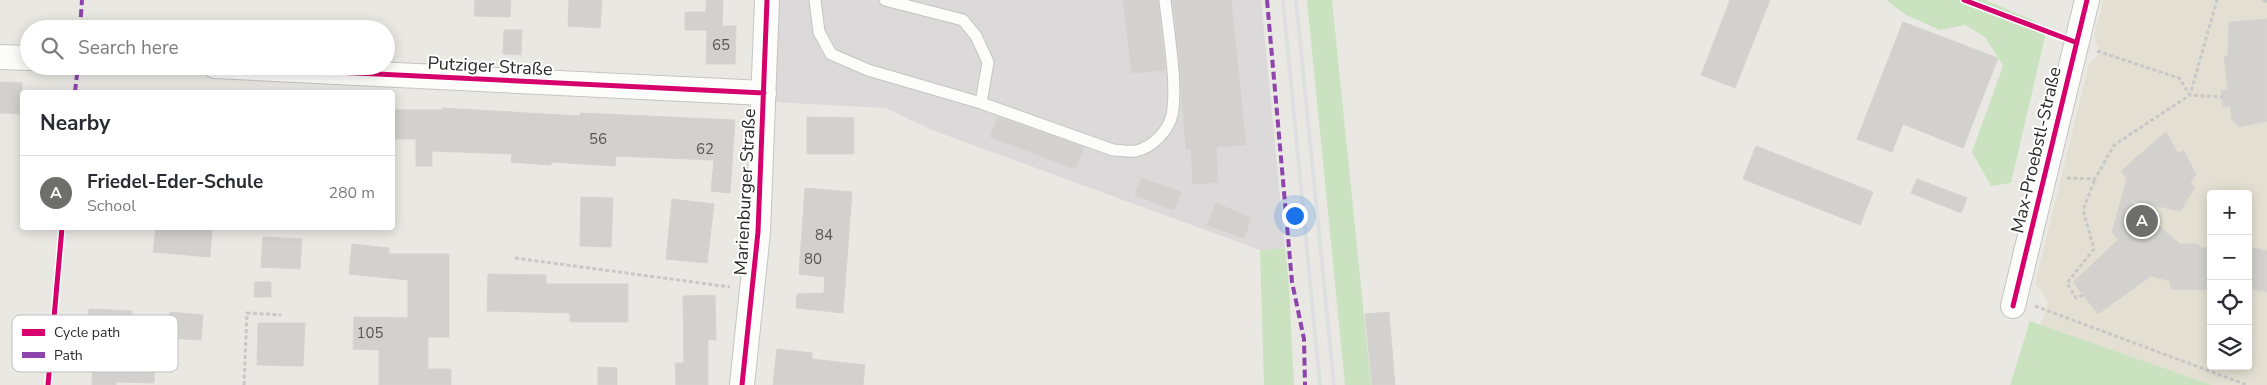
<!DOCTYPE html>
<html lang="en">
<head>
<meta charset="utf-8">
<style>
	:root { --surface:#fff; --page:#f7f7f7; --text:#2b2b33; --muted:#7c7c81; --line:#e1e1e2; --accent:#6e6e6c }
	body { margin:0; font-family:"Nunito Sans",sans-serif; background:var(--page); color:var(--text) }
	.controls { position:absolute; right:15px; bottom:15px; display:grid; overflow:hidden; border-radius:5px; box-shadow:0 2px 12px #0003 }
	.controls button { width:45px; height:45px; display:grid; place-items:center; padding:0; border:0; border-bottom:1px solid var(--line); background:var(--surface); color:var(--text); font:25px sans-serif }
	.you { position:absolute; left:1294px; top:215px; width:18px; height:18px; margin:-12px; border:4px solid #fff; border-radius:50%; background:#1a73e8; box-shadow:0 0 0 8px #1a73e833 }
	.badge { display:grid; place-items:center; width:32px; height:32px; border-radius:50%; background:var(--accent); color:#fff; font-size:16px; font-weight:700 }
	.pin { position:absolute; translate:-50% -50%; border:2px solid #fff; box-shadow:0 1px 5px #0006 }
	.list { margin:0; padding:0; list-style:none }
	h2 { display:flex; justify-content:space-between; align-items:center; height:65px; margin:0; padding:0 20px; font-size:21px }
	h2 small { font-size:16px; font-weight:400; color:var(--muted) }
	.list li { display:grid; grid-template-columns:32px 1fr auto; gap:15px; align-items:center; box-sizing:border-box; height:75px; padding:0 20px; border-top:1px solid var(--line) }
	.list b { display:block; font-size:19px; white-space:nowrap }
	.list p { margin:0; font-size:16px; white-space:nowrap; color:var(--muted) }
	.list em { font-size:16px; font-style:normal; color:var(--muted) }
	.icon { flex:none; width:28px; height:28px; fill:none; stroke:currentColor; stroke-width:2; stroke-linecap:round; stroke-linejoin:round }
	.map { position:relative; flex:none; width:2267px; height:385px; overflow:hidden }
	.search { position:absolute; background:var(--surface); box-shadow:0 2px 12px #0003; left:20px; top:20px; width:375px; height:55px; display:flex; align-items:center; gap:12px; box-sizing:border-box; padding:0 18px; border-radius:28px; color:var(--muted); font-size:19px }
	.panel { position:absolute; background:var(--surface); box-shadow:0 2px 12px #0003; left:20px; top:90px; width:375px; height:140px; border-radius:5px }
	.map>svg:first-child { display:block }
	.industrial { fill:#dbd9da }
	.education { fill:#e3e0d3; fill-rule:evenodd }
	.green { fill:#cae2c0 }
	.building { fill:#d3d1ce; stroke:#d5d3cf }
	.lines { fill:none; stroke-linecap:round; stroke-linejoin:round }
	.lane-casing { stroke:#c4c4c3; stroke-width:13 }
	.street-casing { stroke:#c4c4c3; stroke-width:26 }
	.path { stroke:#c8c8c7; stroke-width:3; stroke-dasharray:4 2.5; stroke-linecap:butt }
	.lane { stroke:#fcfcfb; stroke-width:11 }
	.street { stroke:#fcfcfb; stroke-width:24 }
	.rail { stroke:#dedfe0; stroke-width:4 }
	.quiet { stroke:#8e44ad; stroke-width:4; stroke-dasharray:8 4; stroke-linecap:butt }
	.cycleway-casing { stroke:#fff; stroke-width:8 }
	.cycleway { stroke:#d6006c; stroke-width:5 }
	.labels { text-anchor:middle; stroke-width:4; stroke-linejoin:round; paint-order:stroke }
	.number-label { font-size:15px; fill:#565655 }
	.street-label { font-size:18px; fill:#2c2c2c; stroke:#fff }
	.key { fill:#fff; stroke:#c0c0c0; stroke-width:1 }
	.key-label { font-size:14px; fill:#2c2c2c }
</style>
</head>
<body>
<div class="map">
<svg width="2267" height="385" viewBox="0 0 2267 385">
	<rect width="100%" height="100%" fill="#eae8e3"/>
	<path class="industrial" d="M757,0H1261L1285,248L1260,250L932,130L886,108L754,101Z"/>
	<path class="education" d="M2104,0H2267V385H2212L2041,325L2048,301L2035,284L2089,64L2100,53L2094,35ZM2211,194H2248V366H2211Z"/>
	<path class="green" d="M1307,0H1332L1371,385H1345Z
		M1886,0H1985L2032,20L2046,32L2011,183L1991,186L1972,152L2003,66L1985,37L1965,25L1940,30L1906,15Z
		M1285,248L1289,286L1294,385H1264L1260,250Z
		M2030,321L2041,325L2212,385H2010Z"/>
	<path class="building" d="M475,0H511L510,17L474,16Z
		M569,0H602L600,28L568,26Z
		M706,0H723L722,26H736L735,64H706L707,30H685V12H706Z
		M1123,0H1158L1165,70L1132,73Z
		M1173,0H1231L1246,145L1216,147L1218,182L1193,184L1191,149H1186L1179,58Z
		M1730,0H1770L1735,88L1701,75Z
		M2267,19V121L2239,127L2232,120L2230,106L2223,107L2221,90H2228L2224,58L2228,54L2229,22Z
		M1903,22L1998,58L1963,148L1903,124L1892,152L1857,139Z
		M504,30H522L521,55L503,54Z
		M0,82L22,83V114L0,113Z
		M442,108L580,116V113L735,120L730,193L711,191L714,160L616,156L615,166L551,162V165L511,162L512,154L432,151V166H416V139H392V110H442Z
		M807,117L854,118V154H807Z
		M998,117L1084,147L1075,169L990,137Z
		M2166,132L2178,154L2183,150L2196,174L2190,184L2195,187L2181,211L2129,200L2180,244H2198L2200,248H2211V290L2171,289L2170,281L2151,276L2098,314L2073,282L2118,240L2112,232L2127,178L2121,171Z
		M1756,146L1873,192L1860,225L1743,179Z
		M1141,178L1181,192L1174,210L1135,195Z
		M1917,179L1967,198L1961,213L1911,193Z
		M805,188L852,192L843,313L796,308L797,294L824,293L825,277L799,274Z
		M581,197L613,198L611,247L580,246Z
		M672,199L714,204L707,263L666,259Z
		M1216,203L1251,218L1244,238L1207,225Z
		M156,228H212L210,257L153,252Z
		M263,237L302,239L300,269L261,267Z
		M352,244L389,248L388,254H449V337H428V369H451V385H379V350L353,349L354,317L408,318V280L349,274Z
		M2248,247L2267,251V292L2248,288Z
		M488,274L546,275V284H628V322H570V313L487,311Z
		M255,282H271V297H254Z
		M715,295L716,340H708V385H676L675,363H684L683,296Z
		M89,309L132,311L130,361L155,362L154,383L116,382V385H92L93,351H86Z
		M170,312L203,315L201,340L168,338Z
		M1389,312L1395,385H1372L1365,314Z
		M258,323H305L303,366L257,365Z
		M777,349L812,353V359L865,365L863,385H773Z
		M598,367L617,368V385H598Z"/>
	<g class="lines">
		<defs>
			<path id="lane" d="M815,0L819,32L831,54L868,70L981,103L1113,150C1120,150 1129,152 1136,151C1153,147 1168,131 1172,115C1178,87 1168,30 1165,0
				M885,0L963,20L976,36L988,62L981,103"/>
			<path id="street" d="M0,57L29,58
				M215,66L764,93
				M2013,306L2087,0
				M742,385L758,232L767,0"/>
		</defs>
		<use href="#lane" class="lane-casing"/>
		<use href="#street" class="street-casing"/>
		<path class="path" d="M2263,0L2267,2
			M2097,51L2179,78L2190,95L2222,97
			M2067,178L2095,179L2114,145L2190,95L2217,0
			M515,258L730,287
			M2083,295L2076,298L2067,283L2094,249L2083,210L2095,179
			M2035,306L2247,385
			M244,385L247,313L281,315"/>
		<use href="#lane" class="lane"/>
		<use href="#street" class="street"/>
		<path class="rail" d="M1283,0L1320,385
			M1296,0L1334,385"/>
		<path class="quiet" d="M1267,0L1292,282L1304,339L1305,385
			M80,29L82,0
			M75,92L78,66"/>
		<defs>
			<path id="cycleway" d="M1964,0L2075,42
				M215,66L764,93
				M2013,306L2087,0
				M48,385L62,228
				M742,385L758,232L767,0"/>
		</defs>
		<use href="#cycleway" class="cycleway-casing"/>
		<use href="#cycleway" class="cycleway"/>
	</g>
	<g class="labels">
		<g class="number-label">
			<text x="721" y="50">65</text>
			<text x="598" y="144">56</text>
			<text x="705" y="154">62</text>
			<text x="824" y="240">84</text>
			<text x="813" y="264">80</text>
			<text x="370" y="338">105</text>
		</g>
		<g class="street-label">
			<text transform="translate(490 66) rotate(3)" y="6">Putziger Straße</text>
			<text transform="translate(2036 150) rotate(-77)" y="6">Max-Proebstl-Straße</text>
			<text transform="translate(745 192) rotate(-87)" y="6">Marienburger Straße</text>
		</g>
	</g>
	<rect x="12" y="315" width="166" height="57" rx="8" class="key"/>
	<rect x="22" y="329" width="23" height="7" fill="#d6006c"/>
	<rect x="22" y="352" width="23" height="6" fill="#8e44ad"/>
	<g class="key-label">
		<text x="54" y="337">Cycle path</text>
		<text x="54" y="360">Path</text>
	</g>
</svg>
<div class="controls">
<button>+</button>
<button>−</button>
<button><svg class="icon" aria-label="locate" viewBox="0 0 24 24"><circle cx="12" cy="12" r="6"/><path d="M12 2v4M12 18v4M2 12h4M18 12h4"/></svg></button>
<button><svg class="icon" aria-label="layers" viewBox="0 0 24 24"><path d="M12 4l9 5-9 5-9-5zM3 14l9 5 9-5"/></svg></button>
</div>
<div class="you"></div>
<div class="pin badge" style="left:2142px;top:221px">A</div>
<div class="search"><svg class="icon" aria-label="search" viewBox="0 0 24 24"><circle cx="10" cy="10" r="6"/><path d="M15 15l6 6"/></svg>Search here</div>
<section class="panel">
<h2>Nearby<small></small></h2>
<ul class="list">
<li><span class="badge">A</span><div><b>Friedel-Eder-Schule</b><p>School</p></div><em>280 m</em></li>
</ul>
</section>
</div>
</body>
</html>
